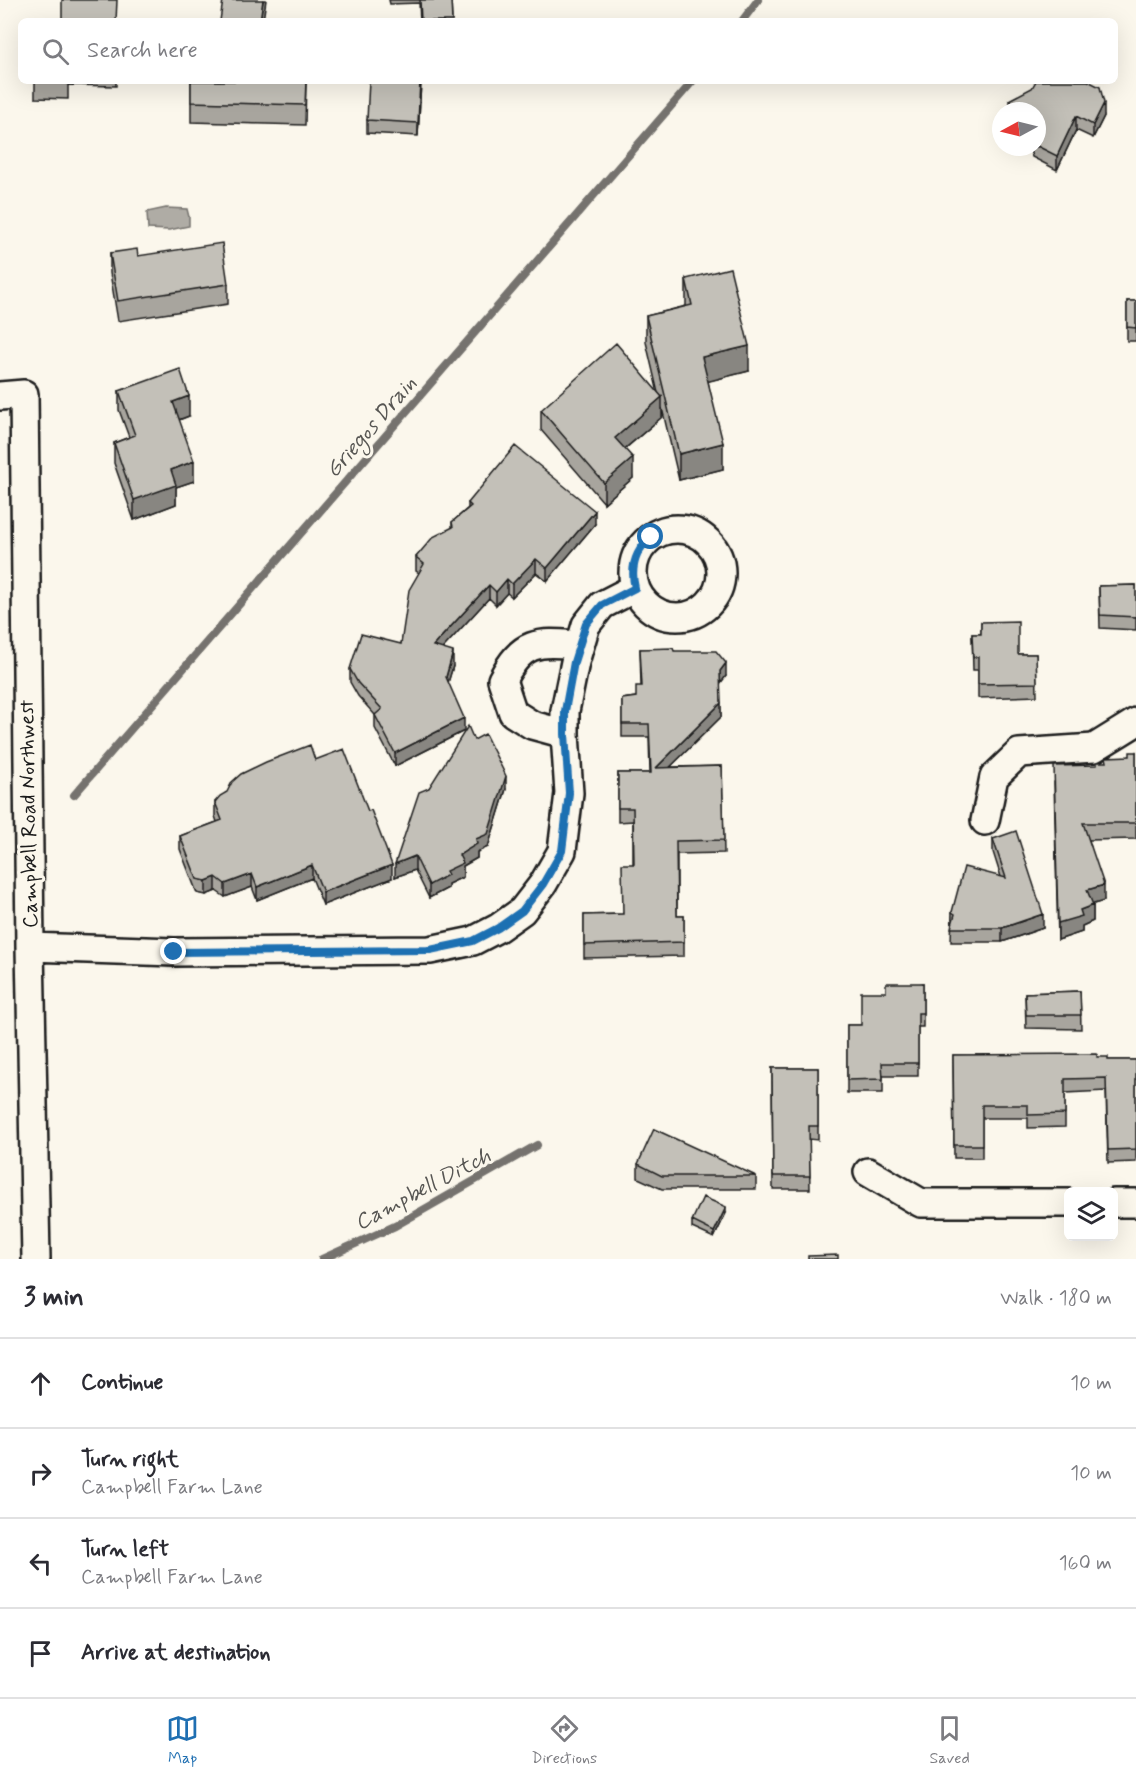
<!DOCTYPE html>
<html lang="en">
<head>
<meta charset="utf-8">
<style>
	:root { --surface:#fff; --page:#f2f2f3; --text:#2b2b33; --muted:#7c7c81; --line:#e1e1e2; --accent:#1f6fb2 }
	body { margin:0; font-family:Mynerve,sans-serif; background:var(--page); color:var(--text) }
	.controls { position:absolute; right:18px; bottom:18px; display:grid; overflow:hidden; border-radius:9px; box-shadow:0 6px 24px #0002 }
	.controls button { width:54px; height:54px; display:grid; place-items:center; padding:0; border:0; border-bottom:2px solid var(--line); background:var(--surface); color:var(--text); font:30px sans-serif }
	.compass { position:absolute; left:992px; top:102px; width:54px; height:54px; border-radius:50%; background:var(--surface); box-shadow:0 6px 24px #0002; rotate:263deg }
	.stop { position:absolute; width:18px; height:18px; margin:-14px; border:4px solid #1f6fb2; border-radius:50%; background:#fff }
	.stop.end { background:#1f6fb2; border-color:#fff; box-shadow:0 2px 6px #0008 }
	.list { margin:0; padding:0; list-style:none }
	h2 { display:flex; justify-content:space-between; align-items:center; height:78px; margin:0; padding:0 24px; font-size:26px }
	h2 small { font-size:20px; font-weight:400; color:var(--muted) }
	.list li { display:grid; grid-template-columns:39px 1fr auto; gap:18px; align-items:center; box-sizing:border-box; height:90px; padding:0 24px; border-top:2px solid var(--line) }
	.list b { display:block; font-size:22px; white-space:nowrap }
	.list p { margin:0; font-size:20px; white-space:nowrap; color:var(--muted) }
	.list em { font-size:20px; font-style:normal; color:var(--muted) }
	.icon { flex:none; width:33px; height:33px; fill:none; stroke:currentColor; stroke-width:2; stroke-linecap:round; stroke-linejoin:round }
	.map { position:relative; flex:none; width:1136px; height:1259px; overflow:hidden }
	.search { position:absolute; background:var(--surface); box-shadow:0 6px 24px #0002; left:18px; right:18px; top:18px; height:66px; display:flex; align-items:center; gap:15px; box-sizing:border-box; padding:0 21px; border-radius:9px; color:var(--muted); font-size:22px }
	.sheet { height:438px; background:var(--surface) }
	nav { display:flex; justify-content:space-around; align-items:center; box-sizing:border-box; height:84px; border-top:2px solid var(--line); background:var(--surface); font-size:16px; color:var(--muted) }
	nav a { display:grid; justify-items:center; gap:3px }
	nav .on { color:var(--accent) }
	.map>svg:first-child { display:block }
	.water { fill:#afaca5; stroke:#74726e; stroke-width:1.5 }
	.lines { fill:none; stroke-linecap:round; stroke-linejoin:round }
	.stream { stroke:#74726e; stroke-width:8 }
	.minor-casing { stroke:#1c1c1c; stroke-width:32 }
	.minor { stroke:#fbf7ec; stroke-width:27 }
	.wall { fill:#a8a59e; stroke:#1c1c1c; stroke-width:1.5 }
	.shaded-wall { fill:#888681; stroke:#1c1c1c; stroke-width:1.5 }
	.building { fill:#c3c0b8; stroke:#1c1c1c; stroke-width:1.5 }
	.route { stroke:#1f6fb2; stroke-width:8 }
	.labels { text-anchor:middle; stroke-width:6; stroke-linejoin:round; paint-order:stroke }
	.street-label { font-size:21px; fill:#1c1c1c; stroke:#fbf7ec }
	.water-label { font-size:22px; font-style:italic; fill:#575653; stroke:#fbf7ec }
</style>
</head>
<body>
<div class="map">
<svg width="1136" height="1259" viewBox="0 0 1136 1259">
	<rect width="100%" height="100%" fill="#fbf7ec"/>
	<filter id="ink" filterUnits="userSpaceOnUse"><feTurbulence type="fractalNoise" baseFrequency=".0167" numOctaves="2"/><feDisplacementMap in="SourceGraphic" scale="12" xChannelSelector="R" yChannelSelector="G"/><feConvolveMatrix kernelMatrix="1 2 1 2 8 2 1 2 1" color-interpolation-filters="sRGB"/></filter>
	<g filter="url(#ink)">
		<path class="water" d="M166,208L187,209L189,217V226L169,230L148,229L147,212Z"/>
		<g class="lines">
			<path class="stream" d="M742,21L758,0
				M74,795L693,81
				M322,1259L395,1226L537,1145"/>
			<defs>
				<path id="minor" d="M0,396L24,394L30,947L36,1259
					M633 573a44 44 0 1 1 88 0a44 44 0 1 1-88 0Z
					M565,734L532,725L513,713L502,680C523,639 539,642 580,645
					M985,821L994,777L1019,753L1094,748L1136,722
					M30,947L174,952L430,950L473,941L498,928L522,911L543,884L562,851L569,793L565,734V711L575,662L586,625L602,605L635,588
					M868,1172L921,1203H1068
					M1114,1203H1136"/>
			</defs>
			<use href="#minor" class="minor-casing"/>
			<use href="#minor" class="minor"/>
		</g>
		<path class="wall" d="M389,0H451L452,21H420L419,3L390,4Z
			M35,81H116V86L68,85V99L35,98Z
			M191,81H306L305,125L191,122Z
			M421,81L418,136L367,133V120Z
			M1009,100L1104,116L1093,138L1076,130L1057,170L1032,157L1029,147H1037V111H1009Z
			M110,253L138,256L228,284V304L118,321L110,273Z
			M686,279L749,371L708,381L723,469L679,480L662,408V417L625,449L633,478L604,503L541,430V410L658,393L646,342V316L686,306Z
			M1127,301H1136V341H1127Z
			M119,391L189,416L179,420L194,481L176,487V504L134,520L114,463V443L129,437L119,410Z
			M468,503L595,524L547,581L536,573L512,597L507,593L496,605L489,598L442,649L453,666L448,682L464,731L395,766L375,728V715L358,696L350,682V669L401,644L419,573L416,571V557L452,528V522L468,508Z
			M1136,585V630L1100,628L1099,586Z
			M981,622L1018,654H1036L1037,696L978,698V670H973L972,634H981Z
			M640,649L674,651L726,676L720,683L721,717L670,767L722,766L724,853L677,854V916H684V956L584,958V915L623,914L633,864V821L618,822V773H650L649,737H622V699L636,697L641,686Z
			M474,740L506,789L488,847L477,852V858L463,866V877L448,884V888L429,898L415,870L395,877L429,788Z
			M1136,752V839L1089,840L1104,901L1093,904V921L1082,926V932L1058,940L1054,782L1097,765L1130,756Z
			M315,760L392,878L323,905L312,878L257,900L252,887L225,897L216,891L206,895L197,893L180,849V836L217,822L215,816V802Z
			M993,839L1043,928L1002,942H951L952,912L1001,877L993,852Z
			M923,983V1027H918V1076H883V1093H847V1025H861L886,992Z
			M1080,991L1081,1029L1026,1028L1025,993Z
			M953,1055L1097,1057L1108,1060H1136V1162L1108,1163L1106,1091L1065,1093V1127L1028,1128V1118H982V1158H954Z
			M772,1068H818V1140L809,1139L810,1189H773Z
			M638,1164L756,1176V1189H662L638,1178Z
			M726,1213L714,1238L692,1228V1221Z"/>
		<path class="shaded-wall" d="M263,0H266L263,21H260Z
			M421,81L418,136V123Z
			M1104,103V116L1093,138V125Z
			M1076,116V130L1057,170V156Z
			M749,346V371L702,383V357Z
			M189,396V416L173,422V402Z
			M662,397V417L615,457V438Z
			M723,443V469L679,480V454Z
			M633,458V478L604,503V483Z
			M194,461V481L176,487V504L134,520V500L171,470Z
			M595,511V524L547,581V568Z
			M536,559V573L512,597V584Z
			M507,579V593L496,605V592Z
			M489,585V598L433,659V646Z
			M453,652V666L446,690V677Z
			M726,663V676L720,684V671Z
			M721,703V717L656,781V768Z
			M464,718V731L395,766V753Z
			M506,776V789L488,847L477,852V858L463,866V877L448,884V888L429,898V885L476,839Z
			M415,856V870L395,877V864Z
			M312,865V878L257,900V887Z
			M392,865V878L323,905V892Z
			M252,874V887L225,897V884Z
			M216,877V891L206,895V881Z
			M1104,885V901L1087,906V890Z
			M1093,905V921L1082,926V932L1058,940V923L1080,910Z
			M1043,914V928L1002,942V928Z
			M726,1207V1213L714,1238V1232Z"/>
		<path class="building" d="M62,0H117L116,21H62Z
			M223,0H263L260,21H220Z
			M420,0H451L452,21H421Z
			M191,81H306L305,105L191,102Z
			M369,81H420L418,123L367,120Z
			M1036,81H1088L1100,87L1104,103L1093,125L1076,116L1057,156L1037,146V111H1022L1009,100L1032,88Z
			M222,243L228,284L118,301L110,253L137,249L138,256Z
			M730,268L749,346L702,357L723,443L679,454L646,316L692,305L686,279Z
			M1127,301H1136V328L1127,327Z
			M616,343L662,397L615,438L633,458L604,483L541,410Z
			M180,369L189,396L173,402L194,461L171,470L176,485L134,500L114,443L135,435L119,391Z
			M515,446L595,511L547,568L536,559L512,584L507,579L496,592L489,585L433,646L453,652L446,677L464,718L395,753L375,715L382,709L358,683L350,669L361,634L401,644L409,590L424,564L416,557L433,537L453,527L452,522L471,506L468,503Z
			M1136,585V617L1100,615L1099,586Z
			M1018,621V654H1036L1037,683L978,684V657H973L972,634H981V622Z
			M673,648L674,651H716L726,663L720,671L721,703L656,768L722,766L724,840L676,841L677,916H684V942L584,945V915L623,914L622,864H634L633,808H618V773H651L649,724H622V699L636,697V686H642L640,649Z
			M468,726L474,740L485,734L506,776L488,834L476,839L477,844L459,855L463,863L446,871L448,875L429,885L415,856L395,864L419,792L429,788Z
			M310,745L315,760L344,749L368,811L371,810L392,865L323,892L312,865L257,887L252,874L225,884L216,877L206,881L197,879L180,836L222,820L215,802L220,796L227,792L232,782L241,774L266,762Z
			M1130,752H1136V823H1083L1104,885L1087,890L1093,905L1080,910L1082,916L1058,923L1054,766L1097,765V762H1107L1106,757L1130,756Z
			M1016,831L1043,914L1002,928H951L955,914L952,912L964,867L1006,878L993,839Z
			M886,983H923V1013H918V1063H882L883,1079L847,1080V1025H861V992H886Z
			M1080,991L1081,1015H1026L1025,993Z
			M1097,1054V1057H1108V1060H1136V1149L1108,1150L1106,1078L1065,1079V1114L1028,1115V1105H982V1145H954L953,1055Z
			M772,1068H818V1126H809L810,1176H773Z
			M654,1129L756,1176H662L638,1164Z
			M703,1197L726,1207L714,1232L692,1221Z
			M838,1255V1259H808V1256Z"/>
	</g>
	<g class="lines" filter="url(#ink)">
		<path class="route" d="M174,952L430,950L473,941L498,928L522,911L543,884L562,851L569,793L565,734V711L574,662L586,624L602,605L635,588C630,568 635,551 651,537"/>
	</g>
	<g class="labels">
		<g class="street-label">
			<text transform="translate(28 814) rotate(-91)" y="7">Campbell Road Northwest</text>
		</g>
		<g class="water-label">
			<text transform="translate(370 426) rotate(-49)" y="8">Griegos Drain</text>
			<text transform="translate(422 1188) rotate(-28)" y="8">Campbell Ditch</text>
		</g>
	</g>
</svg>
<div class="controls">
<button><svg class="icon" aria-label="layers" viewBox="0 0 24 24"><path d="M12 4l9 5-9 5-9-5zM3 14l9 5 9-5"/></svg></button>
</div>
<svg class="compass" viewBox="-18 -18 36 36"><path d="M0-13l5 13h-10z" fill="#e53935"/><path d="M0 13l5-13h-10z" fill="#7c7c81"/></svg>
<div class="stop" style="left:651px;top:537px"></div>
<div class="stop end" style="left:174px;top:952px"></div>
<div class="search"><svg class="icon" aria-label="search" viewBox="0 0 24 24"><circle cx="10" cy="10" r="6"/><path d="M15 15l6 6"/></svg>Search here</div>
</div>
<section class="sheet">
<h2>3 min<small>Walk · 180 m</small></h2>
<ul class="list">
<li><svg class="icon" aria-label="ahead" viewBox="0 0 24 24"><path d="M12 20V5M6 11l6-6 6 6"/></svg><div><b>Continue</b></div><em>10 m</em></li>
<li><svg class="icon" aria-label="right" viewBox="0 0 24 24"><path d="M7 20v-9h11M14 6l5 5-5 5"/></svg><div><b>Turn right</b><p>Campbell Farm Lane</p></div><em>10 m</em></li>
<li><svg class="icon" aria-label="left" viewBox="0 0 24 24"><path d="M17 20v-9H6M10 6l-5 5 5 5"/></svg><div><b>Turn left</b><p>Campbell Farm Lane</p></div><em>160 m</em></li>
<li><svg class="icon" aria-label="arrive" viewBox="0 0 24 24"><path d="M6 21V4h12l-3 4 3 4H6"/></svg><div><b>Arrive at destination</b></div></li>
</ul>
</section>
<nav>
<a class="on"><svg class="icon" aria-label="map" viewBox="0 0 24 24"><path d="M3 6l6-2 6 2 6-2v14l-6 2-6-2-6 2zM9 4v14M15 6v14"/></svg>Map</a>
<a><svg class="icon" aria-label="directions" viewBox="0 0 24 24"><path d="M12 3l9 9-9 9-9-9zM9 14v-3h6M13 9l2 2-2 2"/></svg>Directions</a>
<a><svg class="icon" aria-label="saved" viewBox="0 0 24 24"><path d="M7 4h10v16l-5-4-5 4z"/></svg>Saved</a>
</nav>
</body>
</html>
